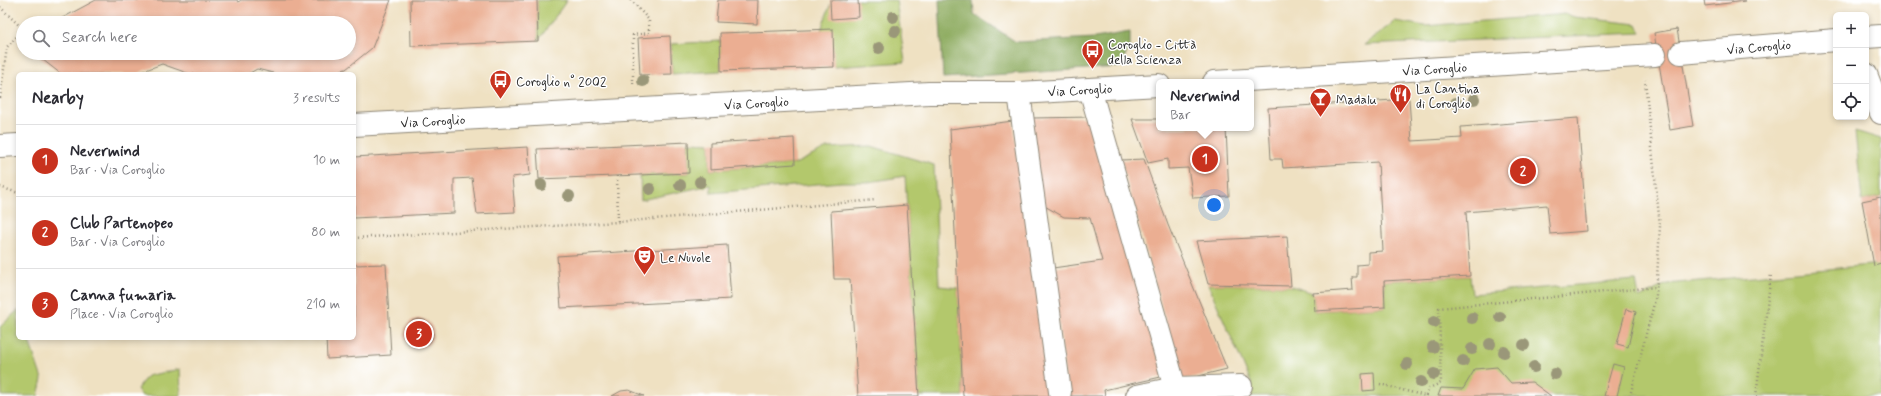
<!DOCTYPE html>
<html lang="en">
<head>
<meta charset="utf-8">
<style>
	:root { --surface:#fff; --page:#f2f2f3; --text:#2b2b33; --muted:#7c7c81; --line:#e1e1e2; --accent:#c8321e }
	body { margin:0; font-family:Mynerve,sans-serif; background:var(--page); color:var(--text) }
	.controls { position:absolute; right:12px; top:12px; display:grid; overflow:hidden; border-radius:6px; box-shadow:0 2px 6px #0003 }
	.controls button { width:36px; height:36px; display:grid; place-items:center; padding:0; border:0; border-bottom:1px solid var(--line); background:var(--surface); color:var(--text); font:20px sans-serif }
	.you { position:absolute; left:1214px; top:205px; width:14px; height:14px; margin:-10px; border:3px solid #fff; border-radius:50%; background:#1a73e8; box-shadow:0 0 0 6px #1a73e833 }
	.badge { display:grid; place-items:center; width:26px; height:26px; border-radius:50%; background:var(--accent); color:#fff; font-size:13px; font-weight:700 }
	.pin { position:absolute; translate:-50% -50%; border:2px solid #fff; box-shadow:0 1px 4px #0006 }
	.popup { position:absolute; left:1156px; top:79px; width:98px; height:52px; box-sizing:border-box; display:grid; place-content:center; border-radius:6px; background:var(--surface); filter:drop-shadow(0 1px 3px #0005); font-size:13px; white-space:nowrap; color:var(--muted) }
	.popup b { font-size:15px; color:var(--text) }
	.popup::after { content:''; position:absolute; left:50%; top:100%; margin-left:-8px; border:8px solid transparent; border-top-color:var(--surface) }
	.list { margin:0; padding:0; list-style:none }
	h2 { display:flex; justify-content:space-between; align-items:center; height:52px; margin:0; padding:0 16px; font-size:17px }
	h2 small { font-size:13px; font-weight:400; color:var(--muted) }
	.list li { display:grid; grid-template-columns:26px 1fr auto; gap:12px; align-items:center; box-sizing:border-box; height:72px; padding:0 16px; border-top:1px solid var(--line) }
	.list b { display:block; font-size:15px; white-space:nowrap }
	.list p { margin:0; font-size:13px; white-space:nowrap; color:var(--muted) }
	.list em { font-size:13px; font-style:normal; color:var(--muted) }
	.icon { flex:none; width:22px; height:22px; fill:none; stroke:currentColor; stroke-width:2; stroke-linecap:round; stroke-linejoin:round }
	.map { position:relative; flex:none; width:1881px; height:396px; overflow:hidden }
	.search { position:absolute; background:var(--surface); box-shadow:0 2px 6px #0003; left:16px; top:16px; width:340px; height:44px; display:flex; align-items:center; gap:10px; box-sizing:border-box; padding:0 14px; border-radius:22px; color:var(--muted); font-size:15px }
	.panel { position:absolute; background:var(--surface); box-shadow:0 2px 6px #0003; left:16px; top:72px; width:340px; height:268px; border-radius:6px }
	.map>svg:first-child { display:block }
	.green { fill:#b3c86c; stroke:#6f7a4c }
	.forest { fill:#8eac60; stroke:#5c6c46 }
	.building { fill:#ebae92 }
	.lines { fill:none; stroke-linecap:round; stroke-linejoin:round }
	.minor-casing { stroke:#8d8676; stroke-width:24 }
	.path { stroke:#8d8676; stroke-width:2.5; stroke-dasharray:1 3; stroke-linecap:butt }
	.minor { stroke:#fff; stroke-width:22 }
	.tree { fill:#9a9779 }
	.labels { text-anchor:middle; stroke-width:3; stroke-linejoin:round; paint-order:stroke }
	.poi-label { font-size:13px; fill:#2b2b2b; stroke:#fff; text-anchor:start }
	.street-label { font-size:13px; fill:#2b2b2b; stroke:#fff }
</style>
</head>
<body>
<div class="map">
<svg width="1881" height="396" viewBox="0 0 1881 396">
	<rect width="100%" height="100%" fill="#fff"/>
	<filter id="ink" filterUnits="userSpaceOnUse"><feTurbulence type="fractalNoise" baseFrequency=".025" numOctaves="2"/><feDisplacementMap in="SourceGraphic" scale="8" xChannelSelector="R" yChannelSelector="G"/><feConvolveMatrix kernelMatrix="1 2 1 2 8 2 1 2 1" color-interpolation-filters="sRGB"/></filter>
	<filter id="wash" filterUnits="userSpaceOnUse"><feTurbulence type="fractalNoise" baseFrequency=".012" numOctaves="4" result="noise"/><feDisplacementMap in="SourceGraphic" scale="16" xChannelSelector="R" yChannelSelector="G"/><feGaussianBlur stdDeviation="0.9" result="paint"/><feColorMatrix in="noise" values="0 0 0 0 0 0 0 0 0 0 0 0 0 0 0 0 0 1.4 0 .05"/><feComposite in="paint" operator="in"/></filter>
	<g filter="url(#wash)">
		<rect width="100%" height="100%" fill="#efe1c2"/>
		<path class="green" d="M537,0H567L538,41Z
			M832,0H896L905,62L834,67L821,30Z
			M1566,14L1574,17L1637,24L1641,33L1364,45L1395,21L1425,26Z
			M721,41V71L672,74L671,44Z
			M1855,131L1881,139V197L1862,201Z
			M688,142L710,143V170L795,164L827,148L871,146L934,165L939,286L958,288L963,396H919L905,176L869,182H841L711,193V185L641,200L640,175L689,173Z
			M1881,264V396H1241L1252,385L1208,284L1291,286L1313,293L1315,311L1385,307L1384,281L1470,276L1472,294L1636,280L1639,298L1667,284Z
			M18,310V338H28L42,379L38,396H2L0,327Z
			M180,369L181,396H142L137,389L147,376Z"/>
		<path class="forest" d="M939,0H973L974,14L1016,42L1095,38L1130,32V47L1119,67L943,78Z"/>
		<g id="blocks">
			<path class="building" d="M96,0H237L238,2L241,0H391L372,48L346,69L324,74H277L257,69L248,74H190L162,64L135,74H61L38,56L39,53H349V23H53Z
				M410,0H537L538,41L411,46Z
				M718,0H758L757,24L716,22Z
				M830,0H858L859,17L831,19Z
				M1704,0H1745V1L1705,6Z
				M833,29L834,67L721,71L720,33Z
				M1677,29L1693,126L1670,130L1654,33Z
				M670,36L672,74L640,75L638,38Z
				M1409,99L1412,141L1462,138L1461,127L1578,118L1587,231L1550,234L1547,205L1466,212L1470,276L1384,281L1385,307L1315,311L1313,293L1353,290L1352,277H1357V265L1368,264V252L1383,251L1378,162L1283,168L1282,159H1271L1268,108Z
				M1095,117L1165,376L1104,390L1105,396H1067L1053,268L1102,261L1090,218L1064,217L1041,204L1031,118Z
				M1132,119H1159V128H1226L1229,196L1193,198L1188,168L1168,169V159L1148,163Z
				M1013,121L1053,396H963L950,129Z
				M794,138L795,164L710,170V143Z
				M688,142L689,173L539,179L537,149Z
				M528,147L530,175L512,177L515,212L477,214L472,178L454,179V213L354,218V157Z
				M1144,159L1168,225L1227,369L1182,380L1121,160Z
				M1881,197V264L1874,266L1862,201Z
				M907,205L919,396H858L850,279H834L831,211Z
				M1287,236L1291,286L1208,284L1196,241Z
				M727,245L731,299L561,308L557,256Z
				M386,264L391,355L327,359L326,338H354V265Z
				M1626,309L1636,312L1628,347L1617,344Z
				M405 333a14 14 0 1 1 28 0a14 14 0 1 1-28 0Z
				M1613,364L1624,367L1617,396H1604Z
				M1497,367L1511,383L1532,382L1551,396H1438L1441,388L1463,389L1475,369Z
				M1374,373L1375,390L1363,391L1362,374Z
				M629,390L644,396H612L621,391Z"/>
		</g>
	</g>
	<g filter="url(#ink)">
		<use href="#blocks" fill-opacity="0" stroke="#8d8676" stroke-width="1"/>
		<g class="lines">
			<defs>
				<g id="minor">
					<path d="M1866,37L1881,36"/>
					<path id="s1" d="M1681,53L1836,40"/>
					<path d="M1866,74L1881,113"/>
					<path id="s2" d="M1214,82L1655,55"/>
					<path d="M1090,89L1175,388"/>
					<path d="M1019,93L1060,392"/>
					<path id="s3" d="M354,125L929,93H1019L1159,85"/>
					<path d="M0,146L18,145"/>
					<path d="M1137,396L1175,388L1241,386"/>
				</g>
			</defs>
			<use href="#minor" class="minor-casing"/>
			<path class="path" d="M631,0L649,20V33L633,35V86
				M0,7L23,29
				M0,98L7,47L23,30
				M617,176L618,222
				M0,187L18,193
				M354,238L618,222L876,200
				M1380,384L1425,396
				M1426,396L1429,388L1441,383L1439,308L1656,287
				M1630,396L1656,296L1660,226L1645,80
				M1756,396L1771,274"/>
			<use href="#minor" class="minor"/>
		</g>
		<g class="tree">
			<circle cx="893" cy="17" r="6"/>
			<circle cx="895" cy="31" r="6"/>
			<circle cx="879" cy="48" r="6"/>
			<circle cx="643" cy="81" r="6"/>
			<circle cx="1474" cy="99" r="6"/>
			<circle cx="1456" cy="103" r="6"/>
			<circle cx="700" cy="182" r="6"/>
			<circle cx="541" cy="185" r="6"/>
			<circle cx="680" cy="185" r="6"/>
			<circle cx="650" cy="189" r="6"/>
			<circle cx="569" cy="196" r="6"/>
			<circle cx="1500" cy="317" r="6"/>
			<circle cx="1472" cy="318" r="6"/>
			<circle cx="1434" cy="322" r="6"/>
			<circle cx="1490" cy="344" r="6"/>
			<circle cx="1524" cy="345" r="6"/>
			<circle cx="1433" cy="347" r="6"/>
			<circle cx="1472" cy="349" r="6"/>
			<circle cx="1504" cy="352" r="6"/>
			<circle cx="1463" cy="361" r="6"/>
			<circle cx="1407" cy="364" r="6"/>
			<circle cx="1534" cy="367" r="6"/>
			<circle cx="1434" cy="374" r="6"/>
			<circle cx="1555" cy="374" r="6"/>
			<circle cx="1421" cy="382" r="6"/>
		</g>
	</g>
	<defs>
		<symbol id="bus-pin" viewBox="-11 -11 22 30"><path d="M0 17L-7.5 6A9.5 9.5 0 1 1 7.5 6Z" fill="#c8321e" stroke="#fff"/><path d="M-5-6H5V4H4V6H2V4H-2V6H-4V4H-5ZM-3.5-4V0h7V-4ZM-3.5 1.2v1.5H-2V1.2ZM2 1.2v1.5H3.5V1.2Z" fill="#fff"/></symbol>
		<symbol id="restaurant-pin" viewBox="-11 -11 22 30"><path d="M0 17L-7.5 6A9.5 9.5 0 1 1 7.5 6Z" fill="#c8321e" stroke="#fff"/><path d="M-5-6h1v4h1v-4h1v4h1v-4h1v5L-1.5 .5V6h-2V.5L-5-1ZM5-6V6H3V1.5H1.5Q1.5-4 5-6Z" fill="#fff"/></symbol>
		<symbol id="bar-pin" viewBox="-11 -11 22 30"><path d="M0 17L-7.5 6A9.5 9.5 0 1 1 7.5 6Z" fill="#c8321e" stroke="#fff"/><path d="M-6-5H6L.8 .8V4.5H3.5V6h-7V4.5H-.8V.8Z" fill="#fff"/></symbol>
		<symbol id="theatre-pin" viewBox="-11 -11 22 30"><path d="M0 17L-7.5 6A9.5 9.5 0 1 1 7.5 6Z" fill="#c8321e" stroke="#fff"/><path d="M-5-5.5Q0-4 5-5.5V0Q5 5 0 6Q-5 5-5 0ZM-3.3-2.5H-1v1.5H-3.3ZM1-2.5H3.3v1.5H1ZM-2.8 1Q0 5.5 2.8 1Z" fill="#fff"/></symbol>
	</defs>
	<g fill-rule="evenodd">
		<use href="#bus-pin" x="1080" y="38" width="25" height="34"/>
		<use href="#bus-pin" x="488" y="68" width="25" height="34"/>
		<use href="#restaurant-pin" x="1388" y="82" width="25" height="34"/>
		<use href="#bar-pin" x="1308" y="86" width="25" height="34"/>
		<use href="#theatre-pin" x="632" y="244" width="25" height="34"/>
	</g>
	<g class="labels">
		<g class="poi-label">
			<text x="1108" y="49">Coroglio - Città<tspan x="1108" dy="15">della Scienza</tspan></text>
			<text x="516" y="86">Coroglio n° 2002</text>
			<text x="1416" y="93">La Cantina<tspan x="1416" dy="15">di Coroglio</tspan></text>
			<text x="1336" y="104">Madalu</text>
			<text x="660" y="262">Le Nuvole</text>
		</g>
		<g class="street-label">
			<text dy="5" stroke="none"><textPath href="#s1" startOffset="78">Via Coroglio</textPath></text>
			<text dy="5" stroke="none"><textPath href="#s2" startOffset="221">Via Coroglio</textPath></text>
			<text dy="5" stroke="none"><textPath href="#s3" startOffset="727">Via Coroglio</textPath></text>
			<text dy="5" stroke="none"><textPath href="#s3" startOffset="403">Via Coroglio</textPath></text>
			<text dy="5" stroke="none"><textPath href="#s3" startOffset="79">Via Coroglio</textPath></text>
		</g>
	</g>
</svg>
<div class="controls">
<button>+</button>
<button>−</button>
<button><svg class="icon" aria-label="locate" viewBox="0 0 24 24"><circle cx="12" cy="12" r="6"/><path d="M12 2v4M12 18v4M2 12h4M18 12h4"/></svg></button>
</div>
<div class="you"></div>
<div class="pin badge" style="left:1205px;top:159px">1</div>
<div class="popup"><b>Nevermind</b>Bar</div>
<div class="pin badge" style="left:1523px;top:171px">2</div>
<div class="pin badge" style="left:419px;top:334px">3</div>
<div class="search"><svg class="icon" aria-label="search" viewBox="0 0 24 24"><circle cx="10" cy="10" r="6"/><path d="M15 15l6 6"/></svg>Search here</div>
<section class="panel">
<h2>Nearby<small>3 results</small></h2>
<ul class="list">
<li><span class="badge">1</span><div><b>Nevermind</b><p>Bar · Via Coroglio</p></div><em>10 m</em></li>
<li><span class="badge">2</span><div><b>Club Partenopeo</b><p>Bar · Via Coroglio</p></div><em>80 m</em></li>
<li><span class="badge">3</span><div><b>Canna fumaria</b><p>Place · Via Coroglio</p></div><em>210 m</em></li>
</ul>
</section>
</div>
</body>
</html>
